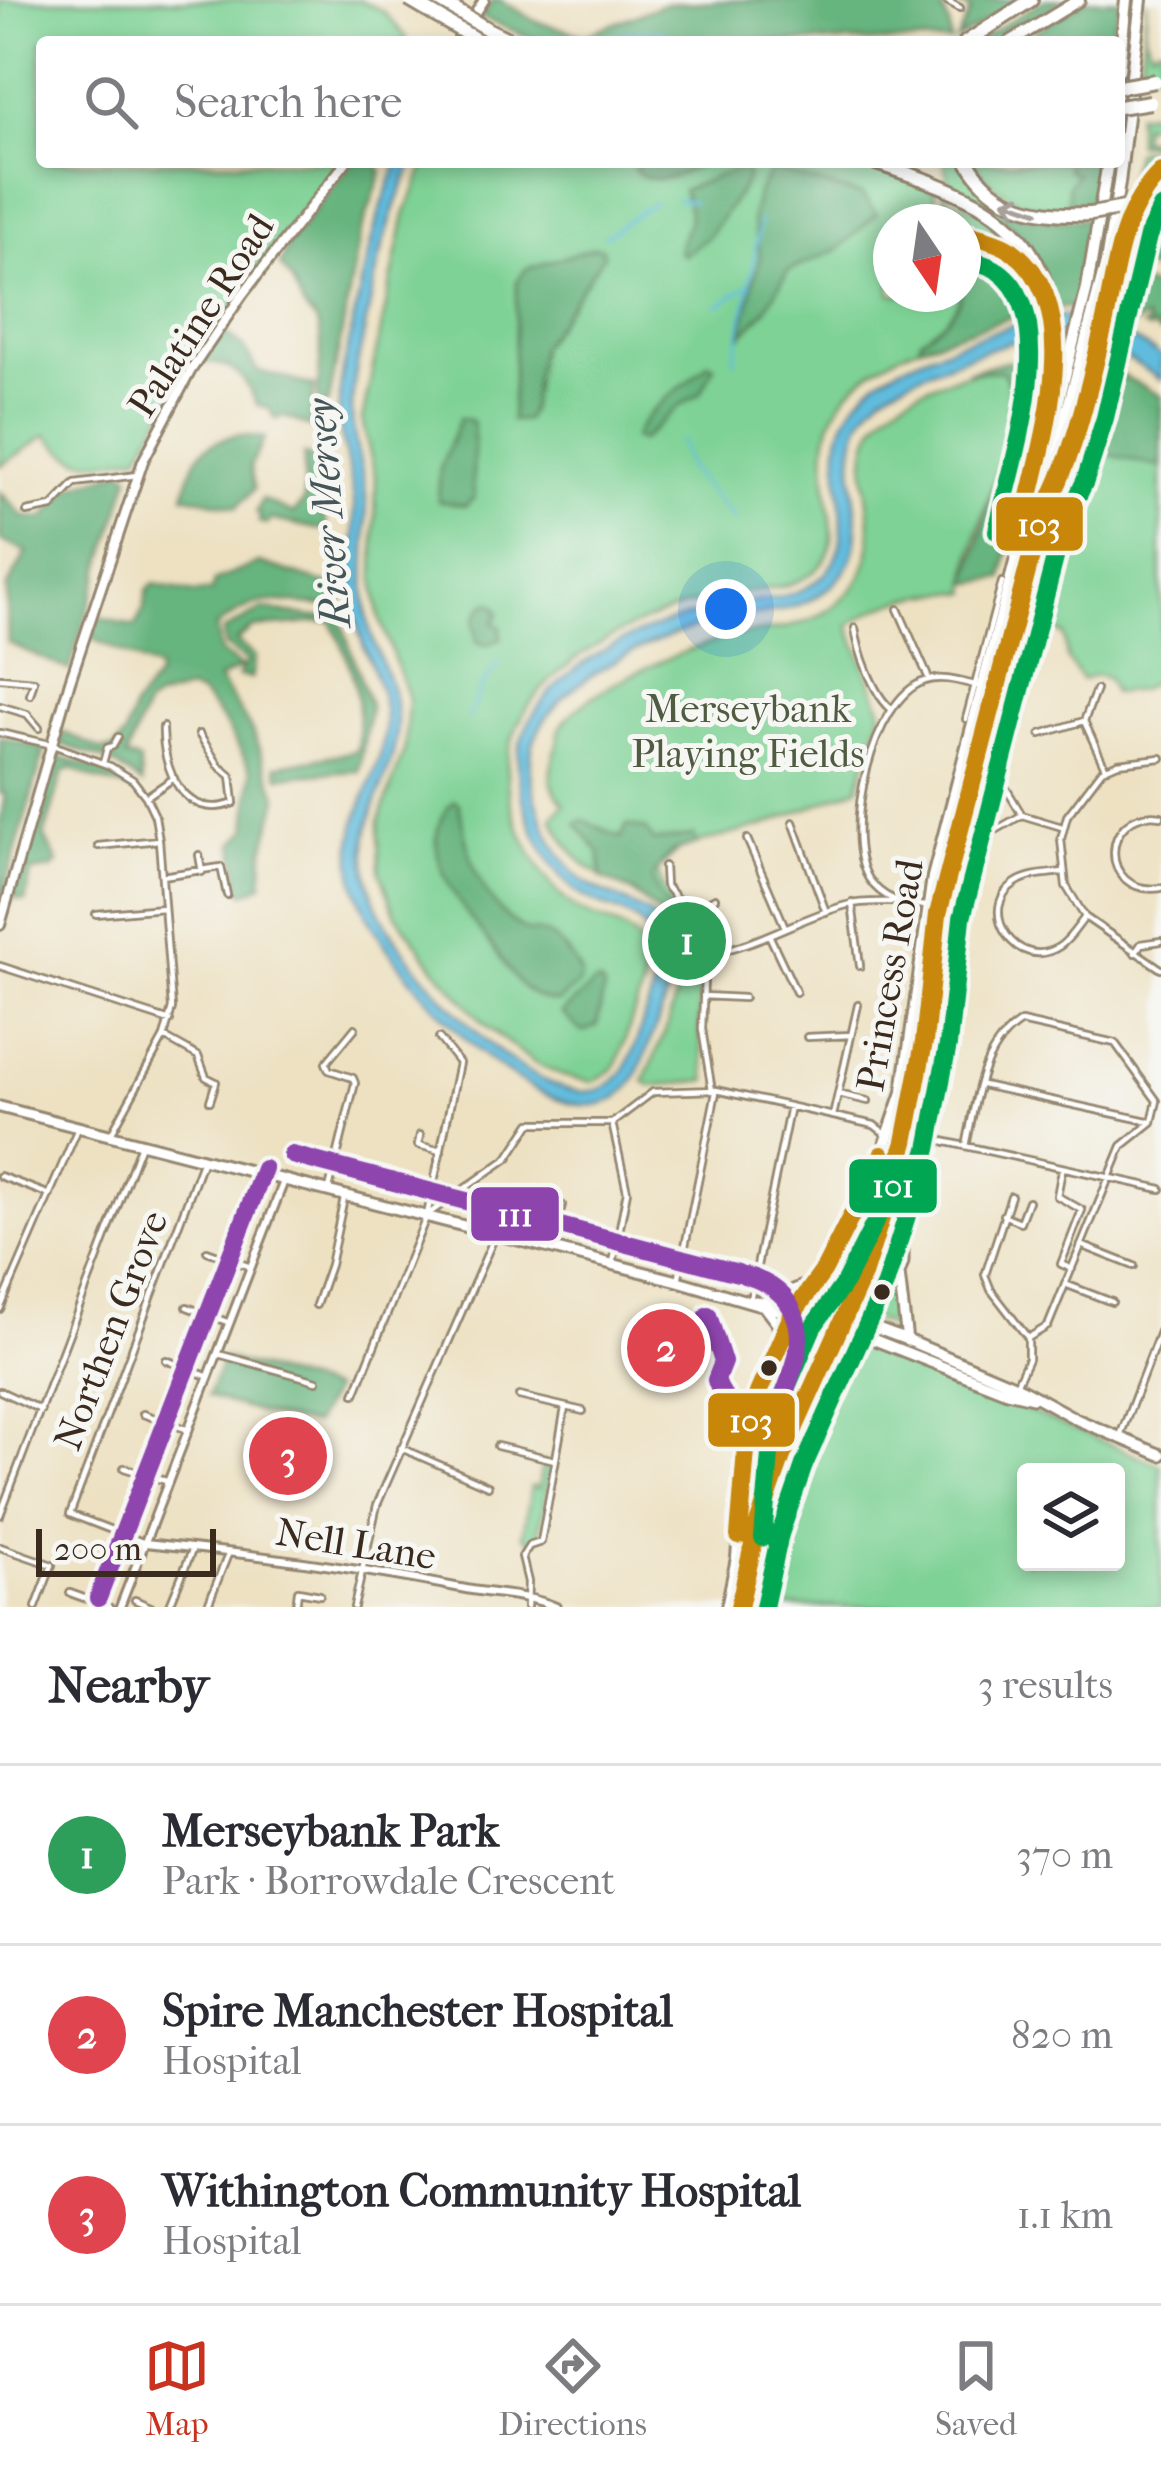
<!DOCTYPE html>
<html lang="en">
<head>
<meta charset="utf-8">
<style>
	:root { --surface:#fff; --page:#f2f2f3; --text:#2b2b33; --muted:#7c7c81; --line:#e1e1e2; --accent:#c8321e }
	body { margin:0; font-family:"IM FELL French Canon",serif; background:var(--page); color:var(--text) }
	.controls { position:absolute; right:36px; bottom:36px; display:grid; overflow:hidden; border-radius:12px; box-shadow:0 6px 18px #0003 }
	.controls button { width:108px; height:108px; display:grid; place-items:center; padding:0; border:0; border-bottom:3px solid var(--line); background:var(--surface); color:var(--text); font:60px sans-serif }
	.compass { position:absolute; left:873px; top:204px; width:108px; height:108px; border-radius:50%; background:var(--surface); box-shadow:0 6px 18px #0003; rotate:167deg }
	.scale { position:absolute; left:36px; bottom:30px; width:180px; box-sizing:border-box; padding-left:12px; border:6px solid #3b2a1e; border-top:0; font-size:33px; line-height:42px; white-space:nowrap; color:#3b2a1e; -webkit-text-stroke:9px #f6f6f2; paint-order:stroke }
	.you { position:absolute; left:726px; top:609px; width:42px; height:42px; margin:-30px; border:9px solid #fff; border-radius:50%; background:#1a73e8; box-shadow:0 0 0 18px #1a73e833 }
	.badge { display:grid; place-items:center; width:78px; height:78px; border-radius:50%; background:var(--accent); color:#fff; font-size:39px; font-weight:700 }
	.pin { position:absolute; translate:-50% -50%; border:6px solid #fff; box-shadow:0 3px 12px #0006 }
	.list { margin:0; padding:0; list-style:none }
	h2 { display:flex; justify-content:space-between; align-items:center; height:156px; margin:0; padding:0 48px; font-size:51px }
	h2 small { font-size:39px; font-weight:400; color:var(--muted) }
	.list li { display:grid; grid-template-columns:78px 1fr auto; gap:36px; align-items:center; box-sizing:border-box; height:180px; padding:0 48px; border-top:3px solid var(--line) }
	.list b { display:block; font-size:45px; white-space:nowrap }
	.list p { margin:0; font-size:39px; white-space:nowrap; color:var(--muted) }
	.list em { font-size:39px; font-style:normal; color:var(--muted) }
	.icon { flex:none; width:66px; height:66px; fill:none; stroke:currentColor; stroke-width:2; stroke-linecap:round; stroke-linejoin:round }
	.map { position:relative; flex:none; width:1161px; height:1607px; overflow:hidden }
	.search { position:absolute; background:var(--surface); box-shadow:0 6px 18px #0003; left:36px; right:36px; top:36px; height:132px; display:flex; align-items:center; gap:30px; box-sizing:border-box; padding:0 42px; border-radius:12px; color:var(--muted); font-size:45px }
	.sheet { height:696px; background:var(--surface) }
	nav { display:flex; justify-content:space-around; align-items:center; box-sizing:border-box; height:168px; border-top:3px solid var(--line); background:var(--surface); font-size:33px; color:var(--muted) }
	nav a { display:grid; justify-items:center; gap:6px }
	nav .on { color:var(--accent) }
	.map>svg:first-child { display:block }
	.green { fill:#7ed295; stroke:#5c7e5a; stroke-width:3; fill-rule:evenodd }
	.forest { fill:#66b47e; stroke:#506f4e; stroke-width:3 }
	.water { fill:#60bcde; stroke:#4e737e; stroke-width:3 }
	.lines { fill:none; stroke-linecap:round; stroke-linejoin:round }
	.stream { stroke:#60bcde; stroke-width:3 }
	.minor-casing { stroke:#948670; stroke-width:10 }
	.tertiary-casing { stroke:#948670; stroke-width:12 }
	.secondary-casing { stroke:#948670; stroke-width:14 }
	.primary-casing { stroke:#948670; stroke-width:15 }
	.trunk-casing { stroke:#948670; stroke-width:16 }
	.motorway-casing { stroke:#948670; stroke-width:18 }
	.minor { stroke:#fff; stroke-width:4.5 }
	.tertiary { stroke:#fff; stroke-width:6 }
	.secondary { stroke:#fff; stroke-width:8 }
	.primary { stroke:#fff; stroke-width:9 }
	.trunk { stroke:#fff; stroke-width:10 }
	.motorway { stroke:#fff; stroke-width:12 }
	.motorway-bridge-casing { stroke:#948670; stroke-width:18; stroke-linecap:butt }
	.motorway-bridge { stroke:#fff; stroke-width:12 }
	.bus-1-casing { stroke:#f6f6f2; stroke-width:27 }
	.bus-2-casing { stroke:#f6f6f2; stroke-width:27 }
	.bus-3-casing { stroke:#f6f6f2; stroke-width:27 }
	.bus-1 { stroke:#c88708; stroke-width:18 }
	.bus-2 { stroke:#00a651; stroke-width:18 }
	.bus-3 { stroke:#8e44ad; stroke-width:18 }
	.oneway { stroke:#a79f9a }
	.bus-dot { fill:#3b2a1e; stroke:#f6f6f2; stroke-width:4.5 }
	.labels { text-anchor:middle; stroke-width:10; stroke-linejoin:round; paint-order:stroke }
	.street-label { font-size:39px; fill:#3b2a1e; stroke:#f6f6f2 }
	.park-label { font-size:39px; fill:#4f5c42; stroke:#f6f6f2 }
	.water-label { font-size:42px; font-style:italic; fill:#465658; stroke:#f6f6f2 }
	.line-badge { stroke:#f6f6f2; stroke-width:4.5 }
	.badge-label { font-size:33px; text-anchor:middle; font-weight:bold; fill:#fff }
</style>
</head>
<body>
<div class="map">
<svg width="1161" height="1607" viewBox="0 0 1161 1607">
	<rect width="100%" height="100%" fill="#f6f6f2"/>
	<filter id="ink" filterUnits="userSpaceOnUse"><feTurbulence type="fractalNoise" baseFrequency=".00833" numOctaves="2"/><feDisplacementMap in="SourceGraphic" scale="24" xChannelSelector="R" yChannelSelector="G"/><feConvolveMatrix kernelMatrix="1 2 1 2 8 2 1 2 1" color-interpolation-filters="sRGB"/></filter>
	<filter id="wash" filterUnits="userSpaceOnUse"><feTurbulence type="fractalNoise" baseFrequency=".004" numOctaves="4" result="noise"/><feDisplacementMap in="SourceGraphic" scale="48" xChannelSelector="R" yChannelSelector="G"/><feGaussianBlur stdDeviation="2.7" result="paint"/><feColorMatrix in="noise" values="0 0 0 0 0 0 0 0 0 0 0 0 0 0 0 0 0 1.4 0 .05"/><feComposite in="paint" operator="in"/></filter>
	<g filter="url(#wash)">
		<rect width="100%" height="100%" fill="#ede1c2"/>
		<path class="green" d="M0,0H359L383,11L406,37L405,42H42V162H341L195,358L139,455C97,462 79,471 47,435L0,466Z
			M1147,0L1145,34L1151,49L1161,45V72H1156L1155,67L1140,70Z
			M1161,111V125L1142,124L1141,139L1154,140L1159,129L1157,144L1136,143V114Z
			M1139,150L1161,152V168L1133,200L1121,203L1135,152Z
			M427,162H857L936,191L935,200L944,222H936L930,211L926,212L931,222H891V294H963L1019,313C955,335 856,351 830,424C822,449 826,479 829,505C832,527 837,547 821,565C797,592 752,589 719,597C614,621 461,699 520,830C534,860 550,892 578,910C603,924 631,923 645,952L643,986L618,1061L612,1070L593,1082L563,1076L534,1063L487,1027L435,968L395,913L380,871L379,821L405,748L408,698L379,616L374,577L376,481L362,420L405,215Z
			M944,162H962L983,192L1017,214L1007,212L1016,232L949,186Z
			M972,162H1067L1068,170L1077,174L1069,210C1019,207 1005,199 972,162Z
			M943,194L980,212L1017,248L963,229V222H955L947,210Z
			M963,238L999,252L1031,283L1006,263L963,247Z
			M985,370L1002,371C1038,411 959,540 969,593C931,589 876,603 849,626L882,710L858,788L766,825L680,848L657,871L662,887L692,926L700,946L699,1029L707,1081L650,1086L644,1081C673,1015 711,937 631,892C585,865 579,869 552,818L564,804C546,784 549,769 557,746C559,741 558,734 560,729C580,689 694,645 736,636C765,630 797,630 824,613C948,536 757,417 985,370Z
			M1119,372L1161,404V678L1139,690L1113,693L1107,678L1095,675L1082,680L1067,659L1064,635L1050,628Z
			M874,1182C887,1221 855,1268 837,1305L811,1297L846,1242Z
			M883,1249L891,1301L899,1325L894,1328L861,1315L859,1310Z
			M801,1323L826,1330L830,1335L794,1416L780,1410V1401L769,1397V1376L792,1327Z
			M858,1341L1161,1465V1607H749L774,1507L816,1399L839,1351ZM1026,1472H1116V1562H1026Z
			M772,1410L793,1417L746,1562L742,1561L753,1437L761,1422L774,1425L775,1421L769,1419Z
			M543,1461L551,1465L538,1539L530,1541L523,1535L531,1487L538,1488Z"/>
		<path class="forest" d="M492,0H501L537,22L585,35L664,4L745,0H937L949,23L951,42H541L482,18Z
			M946,0H1021L957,40L971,10Z
			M1044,0H1063L1000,42H977Z
			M1086,0H1121L1109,42H1019Z
			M352,162H375L382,172L360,235L329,401L323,406H319C315,380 325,353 319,329C317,318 308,315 303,306C295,290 293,279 280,266L288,244Z
			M644,162H706C685,173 653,190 634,169Z
			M1067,162H1098L1097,208L1069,210L1068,186L1076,174L1067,169Z
			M771,170L862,195L877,214L837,250L788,271L764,312L742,335L760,254L752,218L757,194Z
			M731,171H745L748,176L745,184L708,237L684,255L679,251C685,218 696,230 683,190Z
			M1161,202V269L1137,270L1127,311L1119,308L1134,255L1129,249L1141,209Z
			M1007,212L1047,220L1095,219L1078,307L1056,308L1029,248L1003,214Z
			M594,247L602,249L604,255L540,348L530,411L525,420L511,421L517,281L526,269Z
			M963,247C996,260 1030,270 1038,309L919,346L921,339C965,308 963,298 963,247Z
			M1136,283L1161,289V334L1152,327L1150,330L1143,327L1148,324L1145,319L1132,325L1129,319Z
			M219,329L243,347L258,371L314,386L311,427L283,416L275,419L269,408L257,405C244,373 231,362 197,362Z
			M1105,358H1111L1112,370L1161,396V467L1098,452L1054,613L1037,591L1043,559Z
			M1007,361L1038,365L1041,376L1003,578L968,584C976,542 1028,399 1002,371L966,372Z
			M708,363L714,366L701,393L679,406L641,441L634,438C647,406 685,388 708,363Z
			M460,418L472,421C478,447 469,472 475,497L465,506L438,501L440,469Z
			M239,435L265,438L250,466L254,489L237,507L184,495C195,458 196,444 239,435Z
			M304,455L314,458L327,531L270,519L268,524L259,522L260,515L256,513L262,499L293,514L304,501Z
			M123,470L130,476L69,670L8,643L7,588L27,552L0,540V492L24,517L44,518L71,487Z
			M259,563L341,588V606C281,607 268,587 216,627L220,652L241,667L219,679L252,731L278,798L264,850L262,885L245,893L240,889L234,843L247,830L252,771L224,722L201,694L187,690L156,699L146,707L126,757L139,761L142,784L112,762L59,743L63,732L102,750L114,749L125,736L134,707L158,676L156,669L91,638L97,616L135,627L144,608L147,590L154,584L194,593L212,591L214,581Z
			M489,602L496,606L499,614L494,623L501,627V639L488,645L478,643C473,625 472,612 489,602Z
			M264,609L312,617L339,615L370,706L359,771L279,776L276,766L357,751C363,701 353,665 331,621L253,628L236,641L255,657L251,678L238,676L247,661L225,646L223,631Z
			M0,737L45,749L0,904V823L5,795L0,793Z
			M55,756L109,772L134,791C114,784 89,779 72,768L63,772L44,836L58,863L51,869L31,872L25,901L13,898Z
			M454,801L459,804C467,853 478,902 523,929C534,935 531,929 542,933C559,937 573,959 581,974L579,984L558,1002C520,1000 510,968 489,942C460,906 410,844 454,801Z
			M584,820L621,838L627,825L646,829L654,841L694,836L697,844L672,852L652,876C654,898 675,908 681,927L667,921L633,892L601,878L600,853L576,824Z
			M600,983L604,988L597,1026L582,1032L562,1013L594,984Z
			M223,1358L333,1390L314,1424C276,1420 244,1408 208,1396Z"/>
		<path class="water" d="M399,162H414C385,223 377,268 364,333C358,360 351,388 352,415C353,443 364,469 366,497C369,537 362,576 367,616C372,652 396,682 397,719C398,784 348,817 372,892C388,942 442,998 479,1034C506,1061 578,1114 614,1081C631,1066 638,1038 644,1017C652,995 662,971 655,948C645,911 608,912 581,895C542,869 504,779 523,735C555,657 652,623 728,606C758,600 793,600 818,580C867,541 822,473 844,422C851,406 867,387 882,377C915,356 1024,317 1062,316C1094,316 1134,339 1161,356V380C1132,359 1099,342 1063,335C1033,329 921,371 892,388C878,396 867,408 860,423C834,481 887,546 826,590C796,613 760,613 724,621C662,633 561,675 535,738C519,777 550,855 582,880C614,904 664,903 671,952C674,979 663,1009 653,1034C646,1051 640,1074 628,1088C583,1137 494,1068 461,1034C427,1000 377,944 360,899C332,822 382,789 385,725C387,686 359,649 354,609C350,573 357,537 354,501C352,473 341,447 339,418C337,386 347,355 353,323C365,267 375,214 399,162Z"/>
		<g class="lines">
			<path class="stream" d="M599,42C622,30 640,29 665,32
				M677,199L694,202
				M605,236L654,202
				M718,306L750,284L760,220
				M734,361L750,286
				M681,440L688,467L735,521
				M469,718L481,687L500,662"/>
		</g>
	</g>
	<g filter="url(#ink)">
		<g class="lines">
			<defs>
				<path id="minor" d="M945,0L960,8
					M27,512L52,507L75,483L137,475
					M898,609L929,679
					M855,628C858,651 873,693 890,708
					M0,678L34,681L30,695
					M1096,690L1084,721L1105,767
					M0,706L27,714L39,728
					M966,719L1002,582
					M163,727C162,768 183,822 234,803L231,776L219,766L199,734
					M0,733L53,745L110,766L133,780L146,797L155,816L159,840L172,1008L164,1037L112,1132
					M1041,734L1084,721
					M1161,758L1118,763L1102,770L1067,816L1061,839L1066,886L1085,917L1161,969
					M103,763L107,748L113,746L118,737
					M972,777L984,773L1003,783L1022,815
					M146,797L174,778
					M1022,815L1062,827
					M1161,816C1100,807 1097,897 1161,888
					M793,822L826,912
					M973,833L996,830L1022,815
					M747,839L785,927
					M98,846L159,840
					M199,855L202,872
					M664,866L665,885L689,914L705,954L702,1029L712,1091
					M1063,872C1048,874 1030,874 1017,882C973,908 1018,975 1060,946C1070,939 1077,927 1085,917
					M162,876L221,867L227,895
					M852,903L860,966
					M925,906C902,903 883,900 869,879C841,835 872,698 925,681C942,675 962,682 979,686
					M689,913L715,898
					M96,914L163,908
					M770,937L796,992
					M1135,953L1141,944L1161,941
					M705,954C756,947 797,918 847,905C861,901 878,902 894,902
					M0,966L170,1021
					M703,996L744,998
					M164,1037L198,1056L206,1077L216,1082L210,1101
					M807,1037L851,1035
					M982,1085L1152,1122
					M838,1094L868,1101
					M833,1116L858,1005
					M612,1123L627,1191L613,1263
					M420,1135L418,1145L441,1151
					M924,1137L926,1138L938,1140L923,1148L919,1141Z
					M938,1140L1161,1189
					M966,1146C976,1103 979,1048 1021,1022L1115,1043L1157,1101L1152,1122L1122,1146L1048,1326L1028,1338
					M1062,1170L1057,1196L1082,1210L1061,1264L1072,1269
					M0,1176L50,1195
					M329,1189L355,1083L353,1078L329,1070L326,1063L355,1028
					M1011,1196L985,1275L991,1290L1028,1338
					M427,1215L508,1158L531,1123H612L653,1092L716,1090L874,1125L887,1135
					M1003,1215L1020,1222L1028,1201
					M1081,1245L1134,1266
					M553,1247L562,1205
					M207,1251L251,1267
					M678,1281L716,1092
					M1065,1284L1112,1302
					M750,1300L790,1106
					M316,1305L330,1265L344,1198
					M187,1307L230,1323
					M0,1309L79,1126
					M218,1354L317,1381
					M166,1360L209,1377
					M1017,1383L1028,1359V1338
					M0,1391L41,1410
					M355,1394L427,1215L459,1063L439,1038
					M519,1396L583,1411
					M143,1414L189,1430
					M1120,1436L1161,1329
					M497,1446L555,1460
					M401,1448L488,1486
					M124,1468L169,1482
					M0,1515L140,1147
					M145,1543L70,1514L202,1162
					M0,1547L52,1565L36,1607
					M70,1593L109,1607
					M135,1600L151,1607
					M169,1607L193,1548
					M207,1607L229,1552
					M296,1607L298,1591L320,1595
					M354,1607L377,1505L494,1238
					M527,1607L528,1582L522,1557L529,1546L541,1542L565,1408"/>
				<path id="tertiary" d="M145,1543C253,1554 360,1568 466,1589C498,1595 526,1594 556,1607
					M120,1607L284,1181"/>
				<path id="secondary" d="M457,42L484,0
					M0,925L70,681L143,461L191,370L242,295L346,162"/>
				<path id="primary" d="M0,1107L678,1281L857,1333L1007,1392L1033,1398
					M890,1248L899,1274L907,1341
					M899,1274L903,1262L904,1154
					M771,1299L816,1281
					M755,1301L843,1316L907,1340L1016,1386L1078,1420L1161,1455
					M765,1308L778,1325L779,1340"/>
				<path id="trunk" d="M1010,42L1079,0
					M1119,70L1126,0
					M1037,487L1087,288L1108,162
					M880,1162L881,1203L890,1248
					M727,1607L737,1558L747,1438L758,1393L792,1315L824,1270L880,1159L903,1092L933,877L1021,539
					M739,1607L757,1527L782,1456L863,1275L905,1142L924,1042L938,914L955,836L1106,263L1119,183L1141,0"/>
				<path id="motorway" d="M489,30L514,42
					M966,42L1031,0
					M873,162C909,174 944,185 977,203C1107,276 1036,431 1020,544
					M968,162C995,209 1040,216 1091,214
					M1041,518C1073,471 1096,356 1110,297C1120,251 1122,204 1161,172"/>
			</defs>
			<use href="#minor" class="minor-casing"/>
			<use href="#tertiary" class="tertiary-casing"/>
			<use href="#secondary" class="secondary-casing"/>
			<use href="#primary" class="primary-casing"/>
			<use href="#trunk" class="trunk-casing"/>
			<use href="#motorway" class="motorway-casing"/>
			<use href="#minor" class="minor"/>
			<use href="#tertiary" class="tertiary"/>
			<use href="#secondary" class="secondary"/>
			<use href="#primary" class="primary"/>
			<use href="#trunk" class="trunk"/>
			<use href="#motorway" class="motorway"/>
			<defs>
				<path id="motorway-bridge" d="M409,0L477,40
					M438,0L489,30
					M1119,87L1155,81
					M1119,107L1150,102
					M1091,214L1130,207L1161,195"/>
			</defs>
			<use href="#motorway-bridge" class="motorway-bridge-casing"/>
			<use href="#motorway-bridge" class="motorway-bridge"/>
			<defs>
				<path id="bus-1" d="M963,233C980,238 1001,242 1015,253C1091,314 1036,457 1021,536
					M739,1536L747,1438L758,1393L792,1315L824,1270L882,1155
					M739,1607L757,1527L782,1456L863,1275L905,1142L924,1042L938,914L1041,518C1074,459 1088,391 1104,325C1116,270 1119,213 1161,172"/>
				<path id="bus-2" d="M963,258C974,262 989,264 998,271C1064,317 1010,468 997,531
					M763,1538L771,1442L781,1401L813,1327L845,1282L903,1166
					M764,1607L780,1534L804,1465L885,1285L928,1149L948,1045L962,918L1063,527L1085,481L1105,418L1148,236L1161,208"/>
				<path id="bus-3" d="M292,1155L738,1273
					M708,1315L723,1362L716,1380C722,1401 749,1431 773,1412C782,1405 786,1389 790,1378C810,1331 797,1289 744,1275
					M98,1598L264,1169"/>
			</defs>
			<use href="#bus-1" class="bus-1-casing"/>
			<use href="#bus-2" class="bus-2-casing"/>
			<use href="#bus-3" class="bus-3-casing"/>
			<use href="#bus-1" class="bus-1"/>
			<use href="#bus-2" class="bus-2"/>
			<use href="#bus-3" class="bus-3"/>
		</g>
		<defs><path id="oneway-shaft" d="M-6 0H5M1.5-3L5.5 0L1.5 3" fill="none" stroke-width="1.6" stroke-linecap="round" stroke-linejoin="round" transform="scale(3)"/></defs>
		<use class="oneway" href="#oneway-shaft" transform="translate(1021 206) rotate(-161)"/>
	</g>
	<g class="bus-dot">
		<circle cx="882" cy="1292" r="10"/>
		<circle cx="769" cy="1368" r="10"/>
	</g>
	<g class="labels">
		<g class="street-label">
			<text transform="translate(200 315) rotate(-57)" y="14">Palatine Road</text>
			<text transform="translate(889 975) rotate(-80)" y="14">Princess Road</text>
			<text transform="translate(110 1330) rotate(-69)" y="14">Northen Grove</text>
			<text transform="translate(356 1543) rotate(9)" y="14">Nell Lane</text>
		</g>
		<g class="park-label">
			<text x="748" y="722">Merseybank<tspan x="748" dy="45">Playing Fields</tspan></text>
		</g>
		<g class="water-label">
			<text transform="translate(327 513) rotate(-94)" y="15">River Mersey</text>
		</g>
	</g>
	<g class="line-badge">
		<rect x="994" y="495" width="91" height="58" rx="12" fill="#c88708"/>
		<rect x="847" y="1157" width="92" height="58" rx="12" fill="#00a651"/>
		<rect x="469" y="1185" width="92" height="58" rx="12" fill="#8e44ad"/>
		<rect x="706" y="1391" width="91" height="58" rx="12" fill="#c88708"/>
	</g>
	<g class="badge-label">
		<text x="1039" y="536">103</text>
		<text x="893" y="1197">101</text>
		<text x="515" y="1226">111</text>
		<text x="751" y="1432">103</text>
	</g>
</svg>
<div class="controls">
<button><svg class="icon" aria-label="layers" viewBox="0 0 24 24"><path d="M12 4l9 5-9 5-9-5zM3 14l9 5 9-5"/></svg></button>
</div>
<svg class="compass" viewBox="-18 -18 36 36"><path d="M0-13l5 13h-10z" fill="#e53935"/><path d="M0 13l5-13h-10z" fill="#7c7c81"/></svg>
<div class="scale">200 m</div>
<div class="you"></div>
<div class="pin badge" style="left:687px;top:941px;background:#2e9e5b">1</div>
<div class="pin badge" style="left:666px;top:1348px;background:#e0444e">2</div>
<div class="pin badge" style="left:288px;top:1456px;background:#e0444e">3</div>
<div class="search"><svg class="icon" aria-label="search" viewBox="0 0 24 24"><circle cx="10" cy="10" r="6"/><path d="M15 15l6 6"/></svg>Search here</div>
</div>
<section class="sheet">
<h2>Nearby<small>3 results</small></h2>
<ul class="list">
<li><span class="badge" style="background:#2e9e5b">1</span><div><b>Merseybank Park</b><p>Park · Borrowdale Crescent</p></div><em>370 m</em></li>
<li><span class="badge" style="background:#e0444e">2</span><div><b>Spire Manchester Hospital</b><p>Hospital</p></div><em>820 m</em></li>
<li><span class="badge" style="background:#e0444e">3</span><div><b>Withington Community Hospital</b><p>Hospital</p></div><em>1.1 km</em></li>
</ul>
</section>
<nav>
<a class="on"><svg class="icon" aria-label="map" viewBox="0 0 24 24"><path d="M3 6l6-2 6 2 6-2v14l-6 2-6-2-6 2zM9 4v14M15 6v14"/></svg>Map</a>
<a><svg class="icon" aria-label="directions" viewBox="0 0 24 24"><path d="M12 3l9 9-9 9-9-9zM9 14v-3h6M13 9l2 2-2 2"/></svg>Directions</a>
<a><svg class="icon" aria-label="saved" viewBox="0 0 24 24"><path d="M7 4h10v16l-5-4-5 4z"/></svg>Saved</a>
</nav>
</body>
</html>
